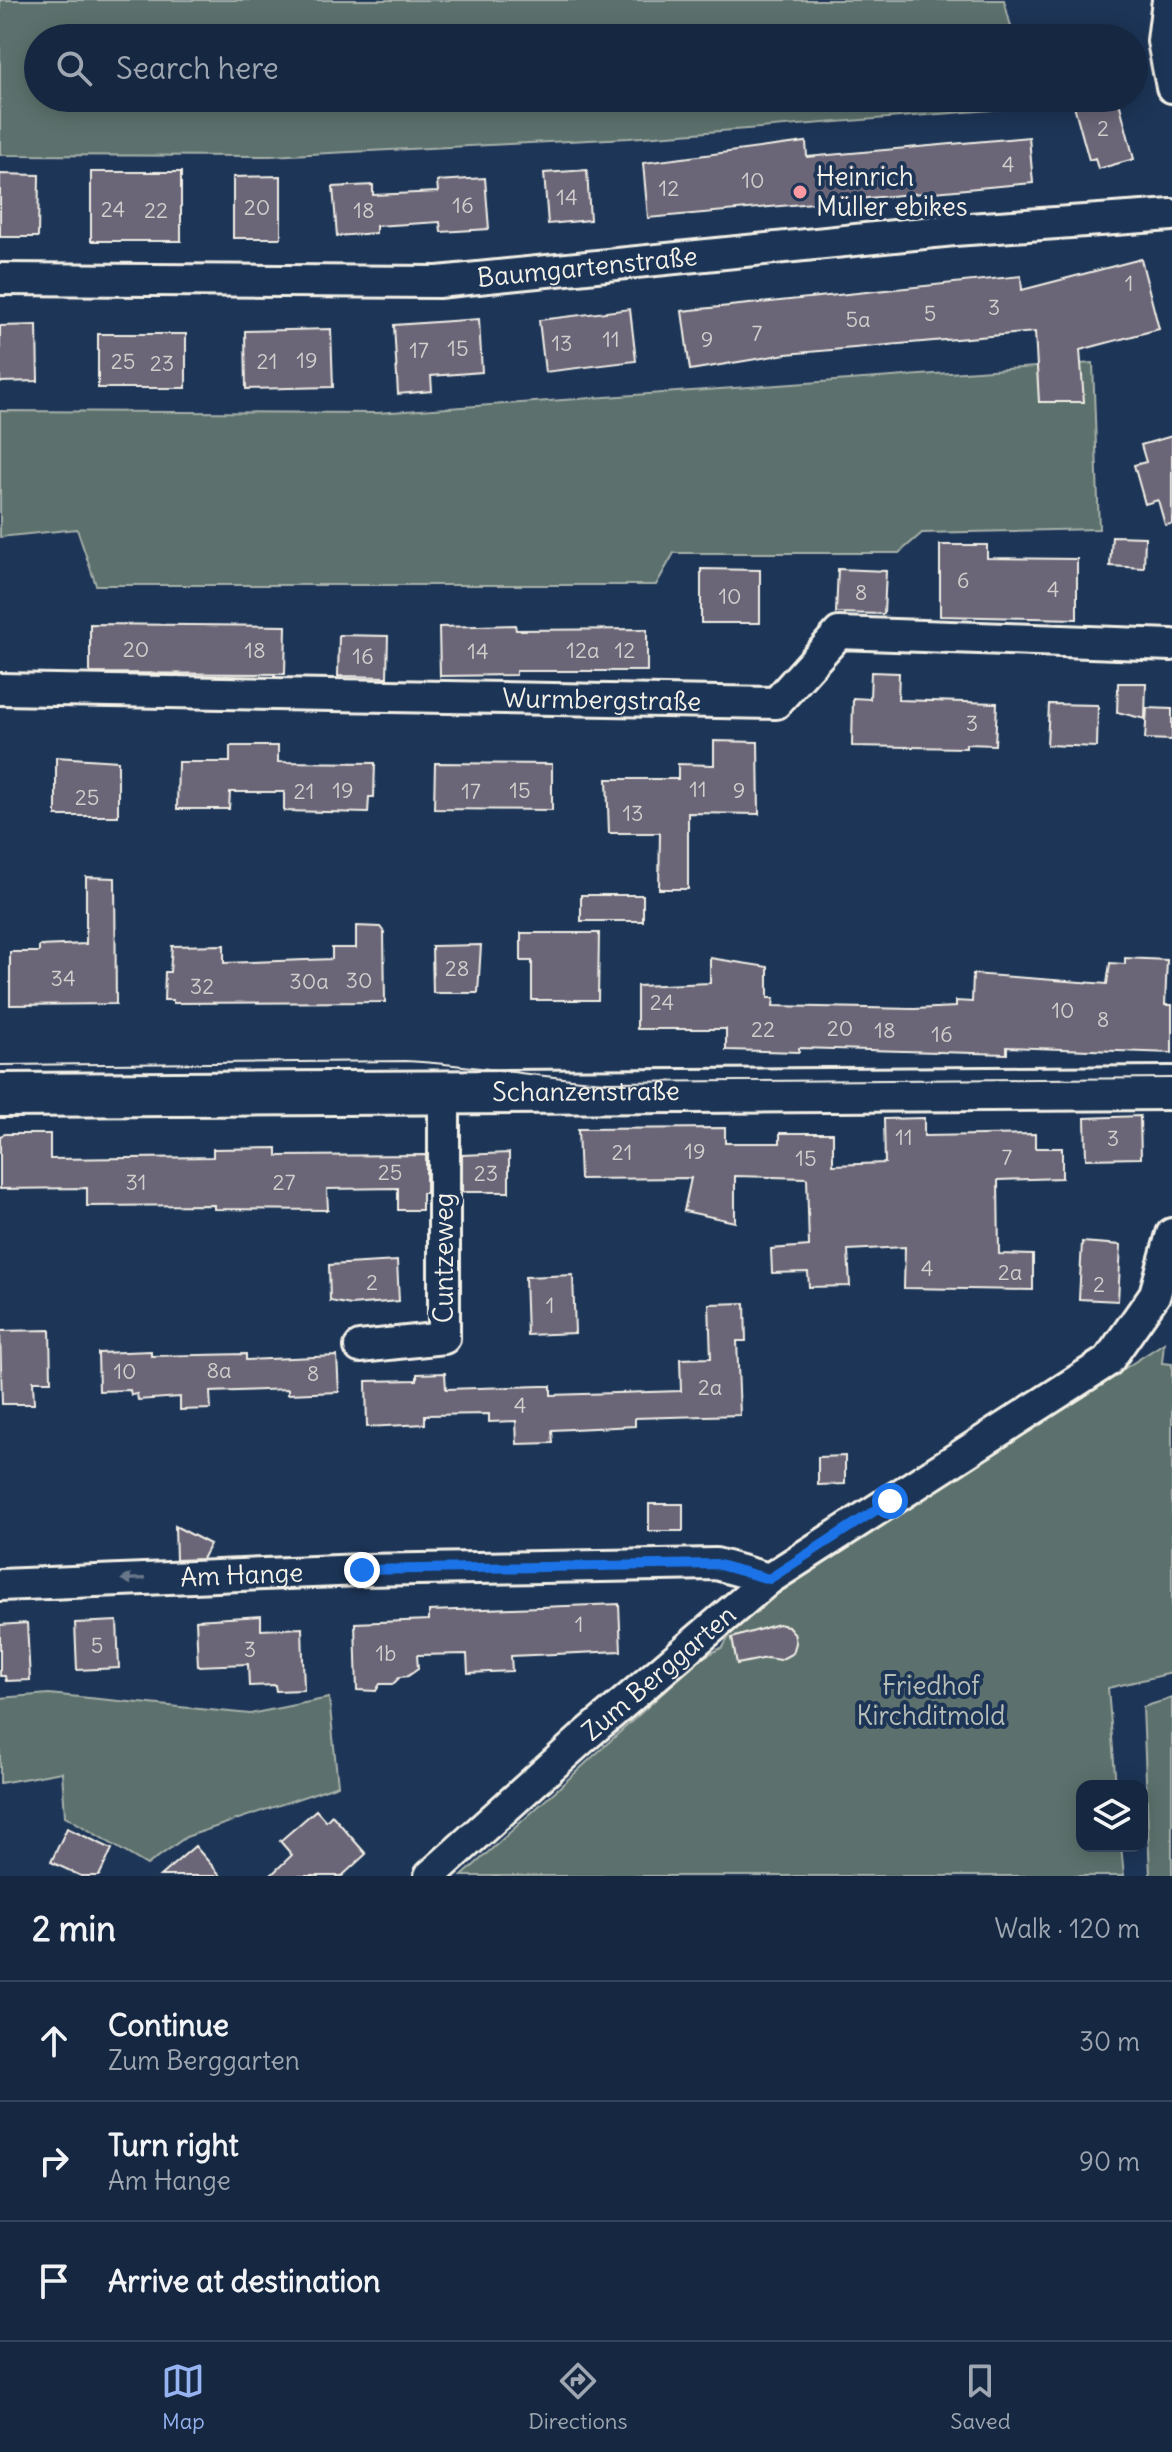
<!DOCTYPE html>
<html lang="en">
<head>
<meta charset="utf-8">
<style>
	:root { --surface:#162841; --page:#23344c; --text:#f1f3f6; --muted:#9ea6b1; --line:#35445a; --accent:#95b2f1 }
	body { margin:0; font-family:Delius,sans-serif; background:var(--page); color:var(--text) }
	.controls { position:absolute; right:24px; bottom:24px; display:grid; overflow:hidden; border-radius:16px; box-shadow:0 4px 20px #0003 }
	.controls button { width:72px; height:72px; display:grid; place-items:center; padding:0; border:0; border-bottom:2px solid var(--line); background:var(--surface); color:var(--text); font:40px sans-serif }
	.stop { position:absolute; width:24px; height:24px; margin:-18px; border:6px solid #1a73e8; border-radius:50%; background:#fff }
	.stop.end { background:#1a73e8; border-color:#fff; box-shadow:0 2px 8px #0008 }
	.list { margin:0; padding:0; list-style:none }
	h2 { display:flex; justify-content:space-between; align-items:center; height:104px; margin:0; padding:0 32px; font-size:34px }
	h2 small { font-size:26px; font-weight:400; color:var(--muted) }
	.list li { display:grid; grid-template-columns:52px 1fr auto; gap:24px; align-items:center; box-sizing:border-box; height:120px; padding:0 32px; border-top:2px solid var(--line) }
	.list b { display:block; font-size:30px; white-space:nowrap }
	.list p { margin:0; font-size:26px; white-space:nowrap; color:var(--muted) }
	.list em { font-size:26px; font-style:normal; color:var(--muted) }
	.icon { flex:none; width:44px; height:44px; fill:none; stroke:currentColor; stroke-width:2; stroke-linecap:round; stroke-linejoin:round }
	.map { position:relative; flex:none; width:1172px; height:1876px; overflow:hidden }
	.search { position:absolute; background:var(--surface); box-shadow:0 4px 20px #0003; left:24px; right:24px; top:24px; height:88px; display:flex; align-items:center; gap:20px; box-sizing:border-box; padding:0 28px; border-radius:44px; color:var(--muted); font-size:30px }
	.sheet { height:464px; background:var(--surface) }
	nav { display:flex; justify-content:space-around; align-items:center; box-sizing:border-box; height:112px; border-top:2px solid var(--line); background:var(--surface); font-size:22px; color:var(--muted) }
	nav a { display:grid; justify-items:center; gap:4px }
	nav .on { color:var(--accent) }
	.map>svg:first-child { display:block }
	.green { fill:#5b716d; stroke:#a8b1aa; stroke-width:2 }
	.building { fill:#6a6577; stroke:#f4f1e8; stroke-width:2 }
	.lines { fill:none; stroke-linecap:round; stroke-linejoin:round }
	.street-casing { stroke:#f4f1e8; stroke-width:36 }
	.secondary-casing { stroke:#f4f1e8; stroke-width:48 }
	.street { stroke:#1d3557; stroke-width:30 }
	.secondary { stroke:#1d3557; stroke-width:42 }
	.tram { stroke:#f4f1e8; stroke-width:2 }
	.oneway { fill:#68778a }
	.route { stroke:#1a73e8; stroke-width:10 }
	.poi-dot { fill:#ff9aa2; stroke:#1d3557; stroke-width:3 }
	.labels { text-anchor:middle; stroke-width:8; stroke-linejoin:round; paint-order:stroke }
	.number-label { font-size:22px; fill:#d2cecc }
	.poi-label { font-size:26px; fill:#f4f1e8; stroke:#1d3557; text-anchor:start }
	.street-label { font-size:26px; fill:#f4f1e8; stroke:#1d3557 }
	.park-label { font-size:26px; fill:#b7beb7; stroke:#1d3557 }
</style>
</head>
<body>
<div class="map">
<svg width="1172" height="1876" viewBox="0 0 1172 1876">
	<rect width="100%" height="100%" fill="#1d3557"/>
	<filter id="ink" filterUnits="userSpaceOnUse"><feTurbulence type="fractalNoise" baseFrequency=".0125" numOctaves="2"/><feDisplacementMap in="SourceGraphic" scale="16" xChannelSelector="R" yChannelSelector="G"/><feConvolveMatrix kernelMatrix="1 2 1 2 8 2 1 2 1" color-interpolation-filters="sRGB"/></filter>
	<g filter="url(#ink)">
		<path class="green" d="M0,0H1004L1014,38H38V98H1029L1031,107L629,138L270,156L0,155Z
			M1093,363L1099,529L922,533L899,553H674L656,585H96L77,529L0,537V411L377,413Z
			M1164,1343L1162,1363L1172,1364V1673L1108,1688L1116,1786H1082V1846H1121L1124,1876H462L700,1659L723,1647L734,1628L769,1598Z
			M49,1694L250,1714L329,1698L338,1785L186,1837L147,1865L65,1816L62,1772L0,1783V1698Z
			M1172,1698V1876H1150L1143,1707Z"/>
		<path class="building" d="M1072,98H1118L1134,159L1098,169L1095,158L1089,160Z
			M1029,137L1033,183L648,218L643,163L806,142L807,157Z
			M587,170L590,220L548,224L544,173Z
			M91,172H181V241H91Z
			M0,174L39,175L38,237H0Z
			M281,176V238H233V177Z
			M485,178L489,229L441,232L440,222L376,226V233L337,236L333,187L373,185V195L438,192L437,181Z
			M1141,259L1159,329L1080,350L1084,402H1039L1035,332L786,354L690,370L682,311L1021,276L1022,290Z
			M630,309L636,361L545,372L539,320Z
			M479,319L482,372L431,376L432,391L398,394L394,325Z
			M37,325L38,381L0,382V326Z
			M331,329L333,387L246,389L245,331Z
			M98,334H186V388H98Z
			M1172,436V524L1165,525L1158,500L1145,504L1134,465L1146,462L1141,445Z
			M1112,536L1145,537L1144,568L1110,566Z
			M940,545H987V558L1077,559V619L940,616Z
			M701,569L760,570V623H701Z
			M838,569L886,571L884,614L836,613Z
			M90,624L286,626L285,674L90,673Z
			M515,625L516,630L647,629V671H516V675L440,676L439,627Z
			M339,635L388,636L387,677L338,676Z
			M871,672L899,673L898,700L997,703L995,745L966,744V748L852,746L853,698L870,699Z
			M1118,683H1146L1145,719L1117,712Z
			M1049,704L1098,705L1097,747L1047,745Z
			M1147,708L1172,709V740L1145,739Z
			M714,741L758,742L759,814L688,813V889H659L660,833H609L607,779H678V764L714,765Z
			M230,746H278V762L375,763L374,797H369L368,813L284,811V792H230L229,809H177L178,762H230Z
			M56,757L118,761V816H56Z
			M435,763L552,764V810L434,809Z
			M86,877L115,878L116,1004L10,1005V952H39V946L86,944Z
			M581,895H643V921H581Z
			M356,926L380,927L384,932L385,1002L173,1003V1000H164L165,972H170L172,946L224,945V963L332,959V948H356Z
			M521,933H599L598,1000H532V961H521Z
			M481,945L478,993H433L432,946Z
			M710,958L768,967V998H774L773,1006L914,1009L956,1007V1001L972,1002L973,974L1107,984L1110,963L1125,964V958L1167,960L1165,1005H1172V1053L1007,1047V1054L799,1048V1052L726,1050V1029H637V986L710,983Z
			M1140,1116L1141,1158L1086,1159L1085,1118Z
			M924,1118V1136L1035,1134V1148H1062V1178L998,1180L999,1254L1033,1255V1290L904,1288L905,1247L848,1250L850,1286L809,1287L808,1272L772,1273L771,1249L809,1246L807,1178L735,1176V1222L684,1211L691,1178L580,1179L578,1129L725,1128V1143H780V1133H833V1165L885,1163L884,1119Z
			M5,1134H50V1159L213,1157V1149L277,1148V1156L426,1155V1193H422V1210H398V1188L327,1189L328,1210L214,1209V1205L87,1206V1188L0,1189V1136Z
			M509,1153V1192H462V1155Z
			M1082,1242L1121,1245L1118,1301L1079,1299Z
			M397,1261L399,1301L351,1305L330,1301L329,1265Z
			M573,1275L575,1333L527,1335L525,1277Z
			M745,1303L746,1341H737L740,1415L635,1418V1426L552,1430L553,1443L517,1444L516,1421L489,1422V1414L425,1415V1424L367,1427L366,1381L417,1380V1374L445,1373L446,1389L541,1386H551V1395L681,1391L680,1359L711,1358L709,1304Z
			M50,1330L51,1381H33L34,1404H2L0,1331Z
			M151,1351V1356L246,1354V1360L337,1356L339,1392L288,1394V1389L210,1392L211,1409L180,1410V1397L138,1400L137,1394L131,1395L130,1390L99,1391L98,1353Z
			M845,1456V1484L818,1485V1457Z
			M649,1504H683V1531H649Z
			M175,1526L210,1544L202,1559L176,1560Z
			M619,1604L621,1651L511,1656L512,1671L468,1673L467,1654L417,1655L418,1669L408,1676L400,1677L393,1684H380L376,1691L357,1690L355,1623L429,1620V1611Z
			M261,1616V1630L302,1628L304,1690L276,1691L275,1685L249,1686L248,1664L198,1666L196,1620Z
			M117,1621L119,1668L77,1670L75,1623Z
			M27,1623L30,1680L6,1681L5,1676H0V1625Z
			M778,1624L788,1626L794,1633L796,1643L793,1653L780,1660L767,1658L737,1664L732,1638Z
			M316,1810L326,1821L332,1815L366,1854L342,1876H270L292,1855L280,1841Z
			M67,1828L112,1849L99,1876H81L51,1862Z
			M195,1846L221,1876H160Z"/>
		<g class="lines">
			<defs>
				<g id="street">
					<path d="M1168,0L1163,41L1172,87"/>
					<path id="s1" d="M0,279L438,282L954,230L1172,215"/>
					<path id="s2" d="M0,689L776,703L839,633L1172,645"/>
					<path d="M360,1347L444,1338V1092"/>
					<path id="s3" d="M0,1585L362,1570L716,1564L769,1579"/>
					<path id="s4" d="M430,1876L584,1737L769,1579L1108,1361L1155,1294L1172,1234"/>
				</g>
				<g id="secondary">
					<path id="s5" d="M0,1095L1172,1088"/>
				</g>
			</defs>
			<use href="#street" class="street-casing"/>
			<use href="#secondary" class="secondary-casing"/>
			<use href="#street" class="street"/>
			<use href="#secondary" class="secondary"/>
			<path class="tram" d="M0,1065L405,1061C473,1064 539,1078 607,1082L1172,1078"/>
		</g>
		<defs><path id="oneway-solid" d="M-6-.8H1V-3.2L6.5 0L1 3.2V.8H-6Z" transform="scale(2)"/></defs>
		<use class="oneway" href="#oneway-solid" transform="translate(133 1579) rotate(178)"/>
	</g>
	<g class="lines" filter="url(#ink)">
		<path class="route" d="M362,1570L716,1564L769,1579L890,1501"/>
	</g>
	<circle class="poi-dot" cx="800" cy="192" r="8"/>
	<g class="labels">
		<g class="number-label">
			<text x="1103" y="136">2</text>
			<text x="1008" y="172">4</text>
			<text x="753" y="188">10</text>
			<text x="669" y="196">12</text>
			<text x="567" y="205">14</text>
			<text x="463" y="213">16</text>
			<text x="257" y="215">20</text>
			<text x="113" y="217">24</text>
			<text x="156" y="218">22</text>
			<text x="364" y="218">18</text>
			<text x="1129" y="291">1</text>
			<text x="994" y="315">3</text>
			<text x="930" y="321">5</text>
			<text x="858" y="327">5a</text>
			<text x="757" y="341">7</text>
			<text x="611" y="347">11</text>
			<text x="707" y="347">9</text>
			<text x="562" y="351">13</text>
			<text x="458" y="356">15</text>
			<text x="419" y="358">17</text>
			<text x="307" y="368">19</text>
			<text x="123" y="369">25</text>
			<text x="267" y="369">21</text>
			<text x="162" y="371">23</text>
			<text x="963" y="588">6</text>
			<text x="1053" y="597">4</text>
			<text x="861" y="600">8</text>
			<text x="730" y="604">10</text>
			<text x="136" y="657">20</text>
			<text x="255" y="658">18</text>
			<text x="583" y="658">12a</text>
			<text x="625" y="658">12</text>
			<text x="478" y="659">14</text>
			<text x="363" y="664">16</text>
			<text x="972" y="731">3</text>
			<text x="698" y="797">11</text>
			<text x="343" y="798">19</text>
			<text x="520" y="798">15</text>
			<text x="739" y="798">9</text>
			<text x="304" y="799">21</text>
			<text x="471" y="799">17</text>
			<text x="87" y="805">25</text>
			<text x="633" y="821">13</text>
			<text x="457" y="976">28</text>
			<text x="63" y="986">34</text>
			<text x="359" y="988">30</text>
			<text x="309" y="989">30a</text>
			<text x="202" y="994">32</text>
			<text x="662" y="1010">24</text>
			<text x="1063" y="1018">10</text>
			<text x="1103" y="1027">8</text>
			<text x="840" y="1036">20</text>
			<text x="763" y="1037">22</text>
			<text x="885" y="1038">18</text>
			<text x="942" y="1042">16</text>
			<text x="904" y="1145">11</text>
			<text x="1113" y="1146">3</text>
			<text x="695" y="1159">19</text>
			<text x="622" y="1160">21</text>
			<text x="1007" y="1165">7</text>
			<text x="806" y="1166">15</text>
			<text x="390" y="1180">25</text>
			<text x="486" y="1181">23</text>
			<text x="136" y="1190">31</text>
			<text x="284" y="1190">27</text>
			<text x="927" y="1276">4</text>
			<text x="1010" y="1280">2a</text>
			<text x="372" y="1290">2</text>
			<text x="1099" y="1292">2</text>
			<text x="550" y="1313">1</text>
			<text x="219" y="1378">8a</text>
			<text x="125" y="1379">10</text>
			<text x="313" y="1381">8</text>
			<text x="710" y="1395">2a</text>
			<text x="520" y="1413">4</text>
			<text x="579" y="1632">1</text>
			<text x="97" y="1653">5</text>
			<text x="250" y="1657">3</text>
			<text x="386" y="1661">1b</text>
		</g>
		<g class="poi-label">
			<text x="816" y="186">Heinrich<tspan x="816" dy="30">Müller ebikes</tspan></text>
		</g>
		<g class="street-label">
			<text dy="9" stroke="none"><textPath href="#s1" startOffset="588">Baumgartenstraße</textPath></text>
			<text dy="9" stroke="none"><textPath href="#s2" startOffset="602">Wurmbergstraße</textPath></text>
			<text dy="9" stroke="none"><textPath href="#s5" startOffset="586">Schanzenstraße</textPath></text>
			<text transform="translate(444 1258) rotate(-90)" y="9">Cuntzeweg</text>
			<text dy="9" stroke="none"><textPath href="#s3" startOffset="242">Am Hange</textPath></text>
			<text dy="9" stroke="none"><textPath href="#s4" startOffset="306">Zum Berggarten</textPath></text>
		</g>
		<g class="park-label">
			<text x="931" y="1695">Friedhof<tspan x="931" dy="30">Kirchditmold</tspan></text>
		</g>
	</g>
</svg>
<div class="controls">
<button><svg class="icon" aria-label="layers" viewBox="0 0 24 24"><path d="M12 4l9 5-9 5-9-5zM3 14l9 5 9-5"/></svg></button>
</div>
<div class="stop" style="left:890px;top:1501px"></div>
<div class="stop end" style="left:362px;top:1570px"></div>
<div class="search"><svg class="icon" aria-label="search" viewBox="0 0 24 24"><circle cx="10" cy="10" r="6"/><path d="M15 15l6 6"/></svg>Search here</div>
</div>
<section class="sheet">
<h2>2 min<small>Walk · 120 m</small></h2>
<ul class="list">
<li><svg class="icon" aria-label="ahead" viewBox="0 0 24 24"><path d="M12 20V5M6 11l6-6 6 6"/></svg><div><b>Continue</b><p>Zum Berggarten</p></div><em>30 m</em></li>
<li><svg class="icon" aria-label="right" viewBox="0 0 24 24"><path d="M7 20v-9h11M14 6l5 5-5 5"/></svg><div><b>Turn right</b><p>Am Hange</p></div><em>90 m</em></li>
<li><svg class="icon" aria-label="arrive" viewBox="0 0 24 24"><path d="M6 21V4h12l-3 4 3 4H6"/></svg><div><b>Arrive at destination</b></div></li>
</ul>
</section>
<nav>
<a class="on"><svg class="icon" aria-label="map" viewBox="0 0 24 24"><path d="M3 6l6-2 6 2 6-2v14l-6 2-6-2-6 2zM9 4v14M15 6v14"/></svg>Map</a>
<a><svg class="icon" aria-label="directions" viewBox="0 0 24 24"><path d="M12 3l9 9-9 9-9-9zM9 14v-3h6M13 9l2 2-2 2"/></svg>Directions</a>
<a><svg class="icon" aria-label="saved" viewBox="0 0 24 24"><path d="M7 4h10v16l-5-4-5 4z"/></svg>Saved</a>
</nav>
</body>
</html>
